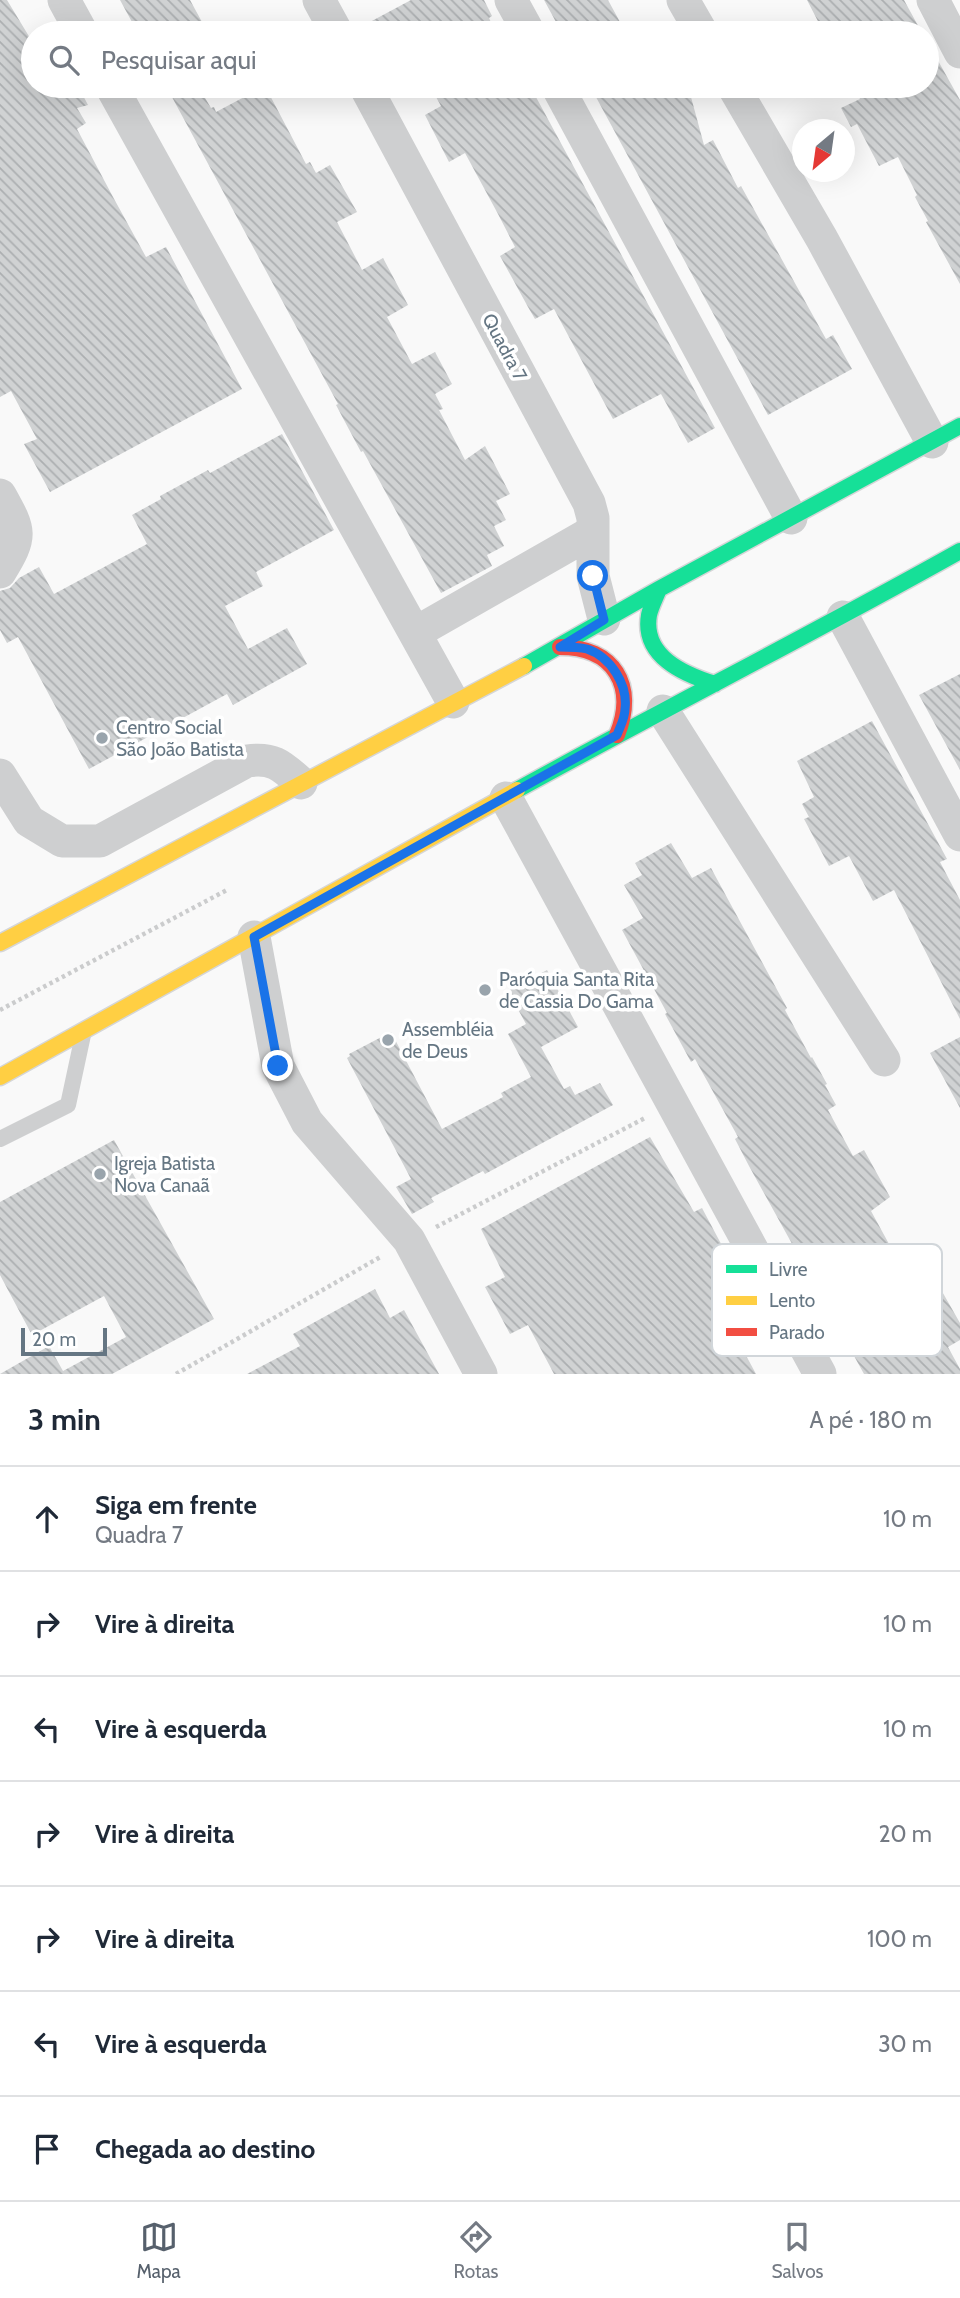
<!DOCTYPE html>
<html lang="pt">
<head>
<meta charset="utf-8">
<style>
	:root { --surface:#fff; --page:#f2f2f3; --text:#1f2937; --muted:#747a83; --line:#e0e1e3; --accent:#56606c }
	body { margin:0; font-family:Cabin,sans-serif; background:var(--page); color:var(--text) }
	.compass { position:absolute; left:792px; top:119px; width:63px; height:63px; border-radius:50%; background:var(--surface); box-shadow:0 7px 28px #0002; rotate:209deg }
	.scale { position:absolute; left:21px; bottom:18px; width:86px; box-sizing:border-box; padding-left:7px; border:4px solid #657683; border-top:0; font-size:19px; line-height:24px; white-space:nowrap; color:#657683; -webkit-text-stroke:5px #fff; paint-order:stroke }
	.stop { position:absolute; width:21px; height:21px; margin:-16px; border:5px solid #1a73e8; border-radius:50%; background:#fff }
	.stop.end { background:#1a73e8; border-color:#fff; box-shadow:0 2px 7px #0008 }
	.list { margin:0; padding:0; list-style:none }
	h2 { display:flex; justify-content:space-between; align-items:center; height:91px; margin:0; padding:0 28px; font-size:30px }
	h2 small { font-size:23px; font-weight:400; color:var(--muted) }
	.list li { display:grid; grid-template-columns:46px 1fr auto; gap:21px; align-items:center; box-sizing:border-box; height:105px; padding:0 28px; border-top:2px solid var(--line) }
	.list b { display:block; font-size:26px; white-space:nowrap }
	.list p { margin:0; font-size:23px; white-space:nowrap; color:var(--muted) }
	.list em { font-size:23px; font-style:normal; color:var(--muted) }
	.icon { flex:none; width:38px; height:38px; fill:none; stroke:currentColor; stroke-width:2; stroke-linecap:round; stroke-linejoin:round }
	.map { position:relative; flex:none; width:960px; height:1374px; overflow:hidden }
	.search { position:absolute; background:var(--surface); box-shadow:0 7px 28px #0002; left:21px; right:21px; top:21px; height:77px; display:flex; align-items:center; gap:18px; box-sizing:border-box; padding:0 24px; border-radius:38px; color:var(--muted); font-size:26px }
	.sheet { height:826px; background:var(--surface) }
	nav { display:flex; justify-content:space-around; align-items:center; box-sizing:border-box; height:98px; border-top:2px solid var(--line); background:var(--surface); font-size:19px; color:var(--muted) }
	nav a { display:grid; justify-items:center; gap:4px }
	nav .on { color:var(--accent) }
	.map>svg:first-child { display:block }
	.building { fill:url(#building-back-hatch) }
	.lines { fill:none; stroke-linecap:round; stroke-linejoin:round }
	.fast-casing { stroke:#d5d6d7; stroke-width:19 }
	.slow-casing { stroke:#d5d6d7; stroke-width:19 }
	.jam-casing { stroke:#d5d6d7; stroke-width:19 }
	.path { stroke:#cbcccd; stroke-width:4.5; stroke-dasharray:3.5 3.5; stroke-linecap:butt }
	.lane { stroke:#cecfd0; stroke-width:16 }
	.street { stroke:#cecfd0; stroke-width:33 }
	.fast { stroke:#16e098; stroke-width:16 }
	.slow { stroke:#ffcf43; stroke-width:16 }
	.jam { stroke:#f24e42; stroke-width:16 }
	.route { stroke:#1a73e8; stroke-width:9 }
	.poi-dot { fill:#99a4ac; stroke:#fff; stroke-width:2.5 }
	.labels { text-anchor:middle; stroke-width:7; stroke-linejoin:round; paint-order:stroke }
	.street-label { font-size:19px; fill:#657683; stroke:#fff }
	.poi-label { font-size:19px; fill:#657683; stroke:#fff; text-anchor:start }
	.key { fill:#fff; stroke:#d1d6da; stroke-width:2 }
	.key-label { font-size:19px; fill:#657683 }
</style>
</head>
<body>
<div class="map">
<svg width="960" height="1374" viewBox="0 0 960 1374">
	<defs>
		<pattern id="building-back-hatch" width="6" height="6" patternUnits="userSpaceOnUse" patternTransform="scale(1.75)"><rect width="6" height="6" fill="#d0d2d3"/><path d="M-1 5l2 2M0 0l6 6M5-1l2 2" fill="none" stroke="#acafb1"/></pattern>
	</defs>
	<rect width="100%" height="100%" fill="#f9f9f9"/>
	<path class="building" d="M0,0H7L33,43V86H78L88,105L77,108L86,123L77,129L113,197L146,257L166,247L242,389L50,492L24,444L37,439L11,391L0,397Z
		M120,0H190L208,33H138Z
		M411,0H484L492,16L489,18L496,33H356L355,30Z
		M544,0H608L626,33H562Z
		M807,0H904L922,33H824Z
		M927,41L960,100V284L926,222L928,221L915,197L917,195L898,157L879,166L857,124L851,127L841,108L860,99L853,86H927Z
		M166,86H198L211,108L214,107L216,112L265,86L306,164L310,162L316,173L330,165L357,212L337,222L362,270L383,258L408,305L387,317L412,364L435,352L452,384L435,394L443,409L439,410L465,460L485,446L510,494L496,501L506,520L494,526L504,546L487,555L492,566L441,593L363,451L361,452L336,405L338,404Z
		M430,86H530L715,428L688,443L661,394L613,419L554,309L535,319L528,307L500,256L515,247L498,214L465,153L449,162L425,115L441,106Z
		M590,86H688L704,145L713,140L738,188L741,186L826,339L833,335L852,369L768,415Z
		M282,434L334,530L256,572L263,586L225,606L248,649L287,628L307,664L233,705L227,694L89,769L18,637L7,643L0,630V591L10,588L19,578L39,567L54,594L147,544L132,515L161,499L160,496L208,470L210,473Z
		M960,674V770L919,695Z
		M872,721L947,859L940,862L960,900V1019L894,890L873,901L849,856L829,866L804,819L809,817L802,804L814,797L797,761Z
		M671,843L692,878L711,868L787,1008L785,1010L811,1058L812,1057L827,1084L825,1085L836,1105L828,1110L853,1156L864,1150L890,1197L871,1211L895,1255L915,1244L960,1323V1340L948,1347L960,1369V1374H864L749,1166L735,1139L738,1137L695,1059L691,1062L665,1014L667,1013L622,930L643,918L624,885L642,875L635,863Z
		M547,970L578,1027L541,1047L564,1089L570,1086L575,1095L600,1083L613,1105L485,1174L483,1171L431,1198L434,1202L412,1214L396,1187L411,1179L347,1058L350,1056L349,1054L391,1032L442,1129L503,1097L501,1093L531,1077L508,1034L526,1024L508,991Z
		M960,1037V1108L930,1053Z
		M650,1137L694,1212L702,1208L736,1272L727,1277L752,1326L735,1335L756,1374H554L528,1325L510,1334L485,1287L505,1277L481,1229Z
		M114,1140L214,1319L112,1374H0L49,1346L63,1371L126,1337L104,1296L32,1335L0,1275V1202Z
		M375,1289L390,1318L404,1310L439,1374H247L300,1346L293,1334Z"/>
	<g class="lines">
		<defs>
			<path id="fast" d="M659,589C656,597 651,606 649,615C642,656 683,674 715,684
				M524,666L659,589L960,426
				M517,790C664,709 814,633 960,551"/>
			<path id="slow" d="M0,943L524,666
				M0,1077L517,790"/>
			<path id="jam" d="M560,647C614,647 637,686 617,735"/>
		</defs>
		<use href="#fast" class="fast-casing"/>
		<use href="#slow" class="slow-casing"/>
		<use href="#jam" class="jam-casing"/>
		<path class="path" d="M0,1010L227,890
			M436,1227L645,1118
			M176,1374L382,1256"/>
		<path class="lane" d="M0,1139L68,1105L83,1035"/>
		<path class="street" d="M64,0L82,33
			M319,0L337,33
			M511,0L529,33
			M683,0L702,33
			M933,0L960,52
			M111,86L453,702
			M365,86L589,503L593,518V576L604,619
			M557,86L791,518
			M733,86L822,239L932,442
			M0,495C20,531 23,535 0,572
			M843,617L960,835
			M415,633L592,532
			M663,711L884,1060
			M0,775L29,821L62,841H100L247,761C274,757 282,766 301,783
			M506,798L820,1374
			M254,937L278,1066L307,1122L409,1240L481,1374"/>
		<use href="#fast" class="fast"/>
		<use href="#slow" class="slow"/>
		<use href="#jam" class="jam"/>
	</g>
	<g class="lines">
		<path class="route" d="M278,1066L254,937L617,735C620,727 625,718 625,709C628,685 611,657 587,649C579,647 568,647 560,647L604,620L593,576"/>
	</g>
	<g class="poi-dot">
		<circle cx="102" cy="738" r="7"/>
		<circle cx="485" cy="990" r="7"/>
		<circle cx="388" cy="1040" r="7"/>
		<circle cx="100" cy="1174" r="7"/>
	</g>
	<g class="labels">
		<g class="street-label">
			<text transform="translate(505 347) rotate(62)" y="7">Quadra 7</text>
		</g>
		<g class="poi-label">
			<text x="116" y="734">Centro Social<tspan x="116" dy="22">São João Batista</tspan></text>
			<text x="499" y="986">Paróquia Santa Rita<tspan x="499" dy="22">de Cassia Do Gama</tspan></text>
			<text x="402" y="1036">Assembléia<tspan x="402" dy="22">de Deus</tspan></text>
			<text x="114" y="1170">Igreja Batista<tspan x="114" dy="22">Nova Canaã</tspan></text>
		</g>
	</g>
	<rect x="712" y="1244" width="230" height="112" rx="10" class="key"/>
	<rect x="726" y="1265" width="31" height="8" fill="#16e098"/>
	<rect x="726" y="1296" width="31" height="9" fill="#ffcf43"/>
	<rect x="726" y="1328" width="31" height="8" fill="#f24e42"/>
	<g class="key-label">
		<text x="769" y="1276">Livre</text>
		<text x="769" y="1307">Lento</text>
		<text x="769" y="1339">Parado</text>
	</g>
</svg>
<svg class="compass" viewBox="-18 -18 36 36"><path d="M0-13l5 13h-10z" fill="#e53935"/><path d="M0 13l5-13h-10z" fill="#747a83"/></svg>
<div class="scale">20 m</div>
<div class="stop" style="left:593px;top:576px"></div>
<div class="stop end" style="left:278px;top:1066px"></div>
<div class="search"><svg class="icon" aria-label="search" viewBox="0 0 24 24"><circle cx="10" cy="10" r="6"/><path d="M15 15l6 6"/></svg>Pesquisar aqui</div>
</div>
<section class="sheet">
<h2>3 min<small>A pé · 180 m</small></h2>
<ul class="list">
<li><svg class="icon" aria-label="ahead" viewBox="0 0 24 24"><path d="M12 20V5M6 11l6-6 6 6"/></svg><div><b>Siga em frente</b><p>Quadra 7</p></div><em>10 m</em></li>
<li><svg class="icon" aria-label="right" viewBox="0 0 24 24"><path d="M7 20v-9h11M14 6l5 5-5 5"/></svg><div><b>Vire à direita</b></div><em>10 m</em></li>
<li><svg class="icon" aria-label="left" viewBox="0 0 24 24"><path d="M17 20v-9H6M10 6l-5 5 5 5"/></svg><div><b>Vire à esquerda</b></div><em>10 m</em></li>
<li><svg class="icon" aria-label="right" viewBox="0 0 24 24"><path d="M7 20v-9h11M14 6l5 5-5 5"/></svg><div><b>Vire à direita</b></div><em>20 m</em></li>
<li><svg class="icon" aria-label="right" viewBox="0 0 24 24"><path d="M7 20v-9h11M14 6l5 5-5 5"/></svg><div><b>Vire à direita</b></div><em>100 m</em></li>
<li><svg class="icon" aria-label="left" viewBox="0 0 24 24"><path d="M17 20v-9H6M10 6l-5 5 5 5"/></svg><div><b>Vire à esquerda</b></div><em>30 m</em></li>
<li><svg class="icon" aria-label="arrive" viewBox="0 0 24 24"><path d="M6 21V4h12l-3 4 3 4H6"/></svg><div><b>Chegada ao destino</b></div></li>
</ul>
</section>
<nav>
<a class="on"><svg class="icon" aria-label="map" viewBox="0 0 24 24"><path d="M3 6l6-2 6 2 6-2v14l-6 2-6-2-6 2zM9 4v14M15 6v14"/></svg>Mapa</a>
<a><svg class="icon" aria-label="directions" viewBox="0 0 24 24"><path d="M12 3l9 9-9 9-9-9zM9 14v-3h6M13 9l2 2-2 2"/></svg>Rotas</a>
<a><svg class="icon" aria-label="saved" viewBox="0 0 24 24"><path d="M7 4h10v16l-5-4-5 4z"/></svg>Salvos</a>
</nav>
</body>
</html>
